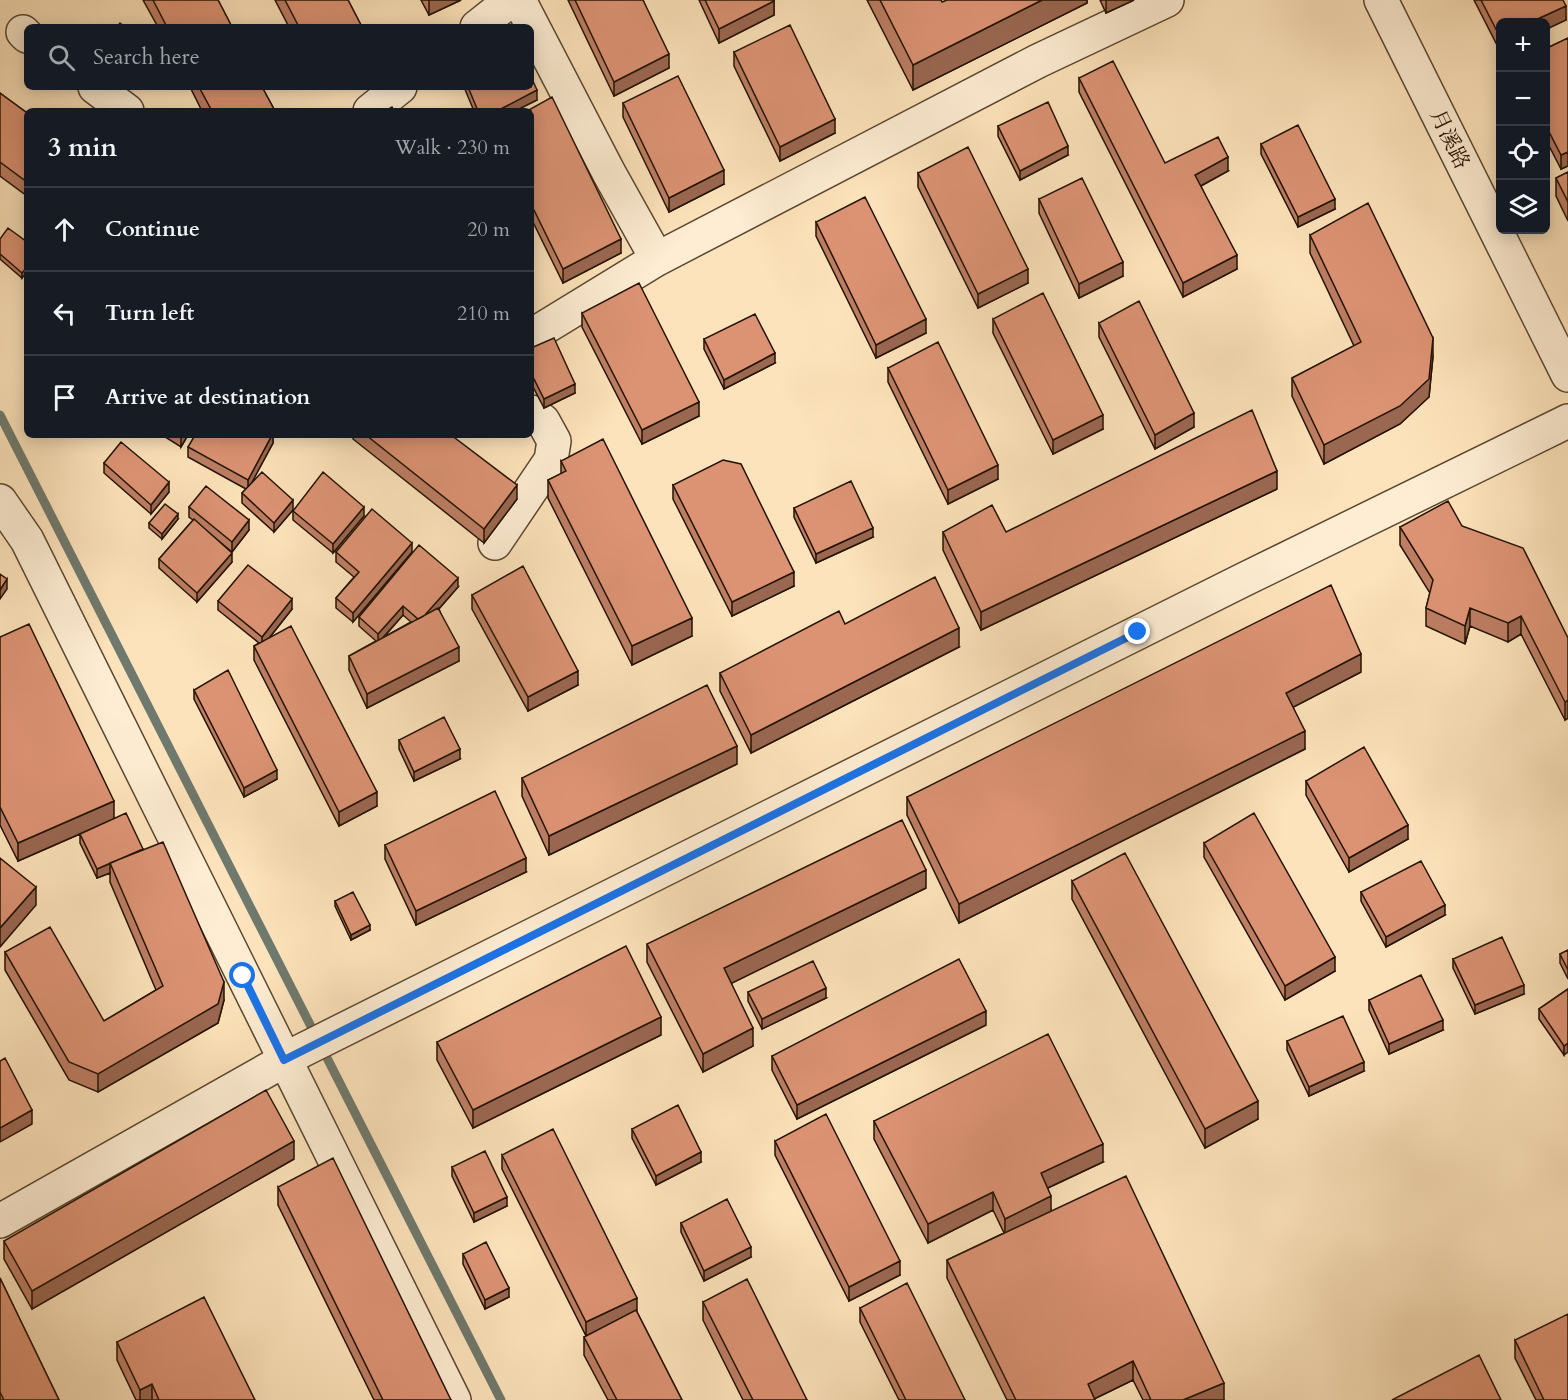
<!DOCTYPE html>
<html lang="en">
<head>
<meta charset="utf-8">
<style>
	:root { --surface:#171b24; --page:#242831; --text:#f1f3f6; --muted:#9ea1a6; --line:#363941 }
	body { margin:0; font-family:Cardo,"Noto Serif SC",serif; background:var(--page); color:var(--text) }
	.controls { position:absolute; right:18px; top:18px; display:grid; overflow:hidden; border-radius:9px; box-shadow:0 3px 15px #0003 }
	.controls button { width:54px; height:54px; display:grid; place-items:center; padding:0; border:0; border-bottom:2px solid var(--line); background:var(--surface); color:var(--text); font:30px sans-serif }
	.stop { position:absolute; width:18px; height:18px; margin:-14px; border:4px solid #1a73e8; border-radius:50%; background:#fff }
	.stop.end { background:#1a73e8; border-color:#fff; box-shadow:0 2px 6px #0008 }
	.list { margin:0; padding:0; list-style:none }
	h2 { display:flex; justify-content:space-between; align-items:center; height:78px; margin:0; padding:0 24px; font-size:26px }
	h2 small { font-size:20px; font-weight:400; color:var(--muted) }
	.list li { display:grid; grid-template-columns:39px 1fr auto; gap:18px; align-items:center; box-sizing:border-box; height:84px; padding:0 24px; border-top:2px solid var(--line) }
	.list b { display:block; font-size:22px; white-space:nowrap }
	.list em { font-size:20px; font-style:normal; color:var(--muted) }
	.icon { flex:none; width:33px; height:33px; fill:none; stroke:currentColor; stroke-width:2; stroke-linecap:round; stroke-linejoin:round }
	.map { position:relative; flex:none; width:1568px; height:1400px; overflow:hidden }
	.search { position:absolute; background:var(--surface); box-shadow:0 3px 15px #0003; left:24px; top:24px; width:510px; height:66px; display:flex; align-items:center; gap:15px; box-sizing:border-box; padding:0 21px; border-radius:9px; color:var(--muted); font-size:22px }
	.panel { position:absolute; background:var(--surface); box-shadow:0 3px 15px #0003; left:24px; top:108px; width:510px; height:330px; border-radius:9px }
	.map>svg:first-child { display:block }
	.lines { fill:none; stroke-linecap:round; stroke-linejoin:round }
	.stream { stroke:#6f796d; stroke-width:9 }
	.minor-casing { stroke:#5a472f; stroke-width:36 }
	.tertiary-casing { stroke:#5a472f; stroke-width:36 }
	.minor { stroke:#feedd3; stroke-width:33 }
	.tertiary { stroke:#feedd3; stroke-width:33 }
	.wall { fill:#bd7e64; stroke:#231300; stroke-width:1.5; fill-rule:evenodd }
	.shaded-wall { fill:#9a6751; stroke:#231300; stroke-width:1.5 }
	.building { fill:#dc9374; stroke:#231300; stroke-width:1.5 }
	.route { stroke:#1a73e8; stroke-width:8 }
	.labels { text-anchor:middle; stroke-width:5; stroke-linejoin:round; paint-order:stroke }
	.street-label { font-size:21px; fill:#231300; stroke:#feedd3 }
</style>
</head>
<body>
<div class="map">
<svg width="1568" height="1400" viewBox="0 0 1568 1400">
	<rect width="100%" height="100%" fill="#fde3bb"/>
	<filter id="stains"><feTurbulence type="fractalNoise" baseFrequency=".00333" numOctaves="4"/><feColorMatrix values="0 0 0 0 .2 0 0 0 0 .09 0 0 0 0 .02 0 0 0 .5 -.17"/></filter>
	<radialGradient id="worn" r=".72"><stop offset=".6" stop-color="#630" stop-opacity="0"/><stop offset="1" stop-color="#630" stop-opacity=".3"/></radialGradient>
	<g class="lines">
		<path class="stream" d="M0,415L501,1400"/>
		<defs>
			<path id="minor" d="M519,0L609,173L657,259
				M477,27L511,0
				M23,32L27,36
				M95,87L127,111
				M370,111L400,87
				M531,336L657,259L1038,61L1167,0
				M0,501L27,540L454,1400
				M495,543L551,460L554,441L543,421L531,412
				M0,1221L301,1051L1243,580L1568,421"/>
			<path id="tertiary" d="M1381,0L1568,375"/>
		</defs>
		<use href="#minor" class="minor-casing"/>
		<use href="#tertiary" class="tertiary-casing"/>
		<use href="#minor" class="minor"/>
		<use href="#tertiary" class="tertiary"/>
	</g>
	<path class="wall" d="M143,0H218L232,27H158Z
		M275,0H348L362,27H289Z
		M421,0H461L429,15Z
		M568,0H643L669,68L614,96Z
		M699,0H774V15L719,43Z
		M867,0H941L942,2L1087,0V3L913,90Z
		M1100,0H1134L1106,13Z
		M1474,0H1563L1566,20L1500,22V51Z
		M1568,38V166L1561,169L1545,138V49Z
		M734,52L835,133L780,161L734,66Z
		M1079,78L1165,163L1228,171L1201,186L1237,269L1183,297L1079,92Z
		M190,87H262L275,111H202Z
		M464,87H531L537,100L515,111H474Z
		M0,93L27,113V196L0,176Z
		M623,103L724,184L669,212L623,117Z
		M531,111L621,253L563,283L531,218Z
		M998,126L1068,155L1020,180L998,136Z
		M1261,144L1335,209L1298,227L1261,154Z
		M1568,172V221L1556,196V178Z
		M918,173L1028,283L978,308L918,187Z
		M1039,199L1123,276L1079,298L1039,213Z
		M816,222L926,333L876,358L816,236Z
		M1310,235L1433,356L1429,397L1400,424L1324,464L1292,396V378L1354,346L1310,253Z
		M0,239L27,242L22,278L0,259Z
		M582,313L699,416L642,444L582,327Z
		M993,319L1103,429L1053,454L993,333Z
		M1099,323L1194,427L1155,449L1099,337Z
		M704,339L775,363L724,389L704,349Z
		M531,348L575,393L544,408L531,383Z
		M888,368L998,479L948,504L888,382Z
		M162,435H188L181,447Z
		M273,435V443L251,483L293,510L274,532L242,503V493L246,489L188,457V447Z
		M353,435H451L517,499L484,543L353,439Z
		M561,461L692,636L632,665L548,498V480L561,474Z
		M104,463L169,492L151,514L104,473Z
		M673,485L794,586L732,616L673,499Z
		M1277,489L981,630L943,550V532H1006Z
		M189,507L249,530L232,552L207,531L232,562L197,602L159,568V559L193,520L189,517Z
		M794,508L873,537L816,563L794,517Z
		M293,511L364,516L333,553L293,520Z
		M178,519L162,539L149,528V523Z
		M1462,526L1568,638V718L1565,720L1521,634L1508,642L1470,626L1465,644L1426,626V608L1430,593L1400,545V527Z
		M336,552H412L353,622L336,608V598L354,577L336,562Z
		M458,587L439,609L459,661L367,708L349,670V656L376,641L359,626V617ZM403,615L411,622L384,637Z
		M472,595L578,685L528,711L472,609Z
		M218,601L292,609L270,637L377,806L339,826L254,660V646L259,643L218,610Z
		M845,624L959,647L751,753L720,691V673Z
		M0,637L114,818L143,849L224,1000L218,1023L98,1092L69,1080L5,970V952L104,1021L156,990L110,882V873L97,878L80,843V834L18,861L0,825Z
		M1361,672L1293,707L1305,749L959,923L907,815V797Z
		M194,690L277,779L244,797L194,699Z
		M399,740L460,759L414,781L399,749Z
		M737,764L549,855L522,796V778Z
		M1306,781L1408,839L1349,872L1306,795Z
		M1204,843L1335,971L1285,1000L1204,857Z
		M385,845L526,872L416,925L385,859Z
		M1072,881L1258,1119L1205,1148L1072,899Z
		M926,888L731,983L753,1046L703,1072L647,962V944Z
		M1361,892L1445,915L1386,947L1361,901Z
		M335,901L370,930L351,940L335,906Z
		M1568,950V979L1560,963V954Z
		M1453,959L1524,994L1475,1014L1453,968Z
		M1568,989L1564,1055L1539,1019V1009Z
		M748,992L826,998L762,1029L748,1001Z
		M1369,1000L1443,1030L1389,1054L1369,1010Z
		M986,1025L797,1119L772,1070V1056Z
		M661,1035L473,1128L437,1060V1042Z
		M1287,1041L1364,1071L1309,1096L1287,1050Z
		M874,1121L1103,1162L1048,1188L1051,1211L1224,1400H1143L1133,1380L1094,1399L1095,1400H1007L947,1278V1260L1004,1233L993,1210L928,1243L874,1139Z
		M632,1129L701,1162L656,1185L632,1138Z
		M775,1141L900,1275L849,1301L775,1155Z
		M502,1155L637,1312L682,1400H608L584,1355V1337L586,1336L502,1169Z
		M294,1159L32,1309L4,1259V1241Z
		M452,1167L507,1206L474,1222L452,1176Z
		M278,1187L451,1400H374L278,1205Z
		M681,1223L751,1257L704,1281L681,1232Z
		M463,1254L509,1297L485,1309L463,1264Z
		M0,1278L59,1400H0Z
		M703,1302L807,1400H743L703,1320Z
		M860,1308L965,1400H899L860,1322Z
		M1515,1340L1568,1400H1536L1515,1358Z
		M117,1342L255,1400H136L117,1360Z"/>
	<path class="shaded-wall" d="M429,0H461L429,15Z
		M1042,0H1087V3L913,90V65Z
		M1106,0H1134L1106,13Z
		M774,1V15L719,43V29Z
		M1566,6V20L1545,30V22H1531Z
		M669,54V68L614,96V82Z
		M537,90V100L515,111H497Z
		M835,119V133L780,161V147Z
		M1068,146V155L1020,180V171Z
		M1568,152V166L1561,169V155Z
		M1228,157V171L1195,189V175Z
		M724,170V184L669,212V198Z
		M1335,199V209L1298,227V217Z
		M621,239V253L563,283V269Z
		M1237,255V269L1183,297V283Z
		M1123,262V276L1079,298V284Z
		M27,267V272L22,278V273Z
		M1028,269V283L978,308V294Z
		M926,319V333L876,358V345Z
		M1433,338V356L1429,397L1400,424L1324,464V445Z
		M775,353V363L724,389V380Z
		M575,384V393L544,408V399Z
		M699,402V416L642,444V430Z
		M1194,413V427L1155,449V435Z
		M1103,415V429L1053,454V440Z
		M181,435H188L181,447Z
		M272,435H273V443L248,490V480Z
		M998,465V479L948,504V490Z
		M1277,471V489L981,630V612Z
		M169,482V492L151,514V505Z
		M517,485V499L484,543V529Z
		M293,500V510L274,532V523Z
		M364,507V516L333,553V544Z
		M178,514V519L162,539V534Z
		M249,520V530L232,552V542Z
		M873,528V537L816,563V554Z
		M412,543V552L353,622V613Z
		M232,553V562L197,602V593Z
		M794,572V586L732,616V602Z
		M458,578V587L420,630V620Z
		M7,579V589L0,599V590Z
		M292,599V609L262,647V637Z
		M403,606V615L378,643V634Z
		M1470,608V626L1465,644V626Z
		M1521,616V634L1508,642V623Z
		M692,618V636L632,665V646Z
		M959,628V647L751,753V735Z
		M459,647V661L367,708V694Z
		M1361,654V672L1286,711V693Z
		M578,671V685L528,711V697Z
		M1568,700V718L1565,720V702Z
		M1305,731V749L959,923V904Z
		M737,746V764L549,855V836Z
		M460,749V759L414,781V772Z
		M277,770V779L244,797V788Z
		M377,792V806L339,826V812Z
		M114,801V819L18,861V843Z
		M1408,825V839L1349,872V858Z
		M143,849L110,863V873L97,878V869Z
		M526,858V872L416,925V911Z
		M926,870V888L724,987V968Z
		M36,887V905L0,947V928Z
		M1445,905V915L1386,947V937Z
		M370,925V930L351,940V935Z
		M1335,957V971L1285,1000V986Z
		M224,982V1000L218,1023L98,1092V1074Z
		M1524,985V994L1475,1014V1005Z
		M826,988V998L762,1029V1019Z
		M986,1011V1025L797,1119V1105Z
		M661,1017V1035L473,1128V1110Z
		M1443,1020V1030L1389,1054V1044Z
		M753,1028V1046L703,1072V1054Z
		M1568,1043V1052L1564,1055V1046Z
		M1364,1062V1071L1309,1096V1087Z
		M1258,1101V1119L1205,1148V1129Z
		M32,1110V1124L0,1142V1128Z
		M294,1141V1159L32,1309V1291Z
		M1103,1144V1162L1041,1191V1173Z
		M701,1152V1162L656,1185V1176Z
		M993,1192V1210L928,1243V1224Z
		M1051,1196V1214L1005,1237V1219Z
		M507,1197V1206L474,1222V1213Z
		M751,1247V1257L704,1281V1271Z
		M900,1261V1275L849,1301V1287Z
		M509,1288V1297L485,1309V1300Z
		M637,1298V1312L586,1336V1322Z
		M1133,1361V1380L1092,1400L1088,1384Z
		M1224,1383V1400H1183Z
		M152,1384V1400H140V1390Z"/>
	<path class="building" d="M153,0H218L232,27H167Z
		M285,0H348L362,27H299Z
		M575,0H643L669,54L614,82Z
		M705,0H774V1L719,29Z
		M880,0H941L942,2L947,0H1042L913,65Z
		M1481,0H1563L1566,6L1531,22H1500V37Z
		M120,23L125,27H117Z
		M790,25L835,119L780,147L734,52Z
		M1568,38V152L1561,155L1545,124V49Z
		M1113,61L1165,163L1218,137L1228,157L1195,175L1237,255L1183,283L1079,78Z
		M678,76L724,170L669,198L623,103Z
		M531,77L537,90L497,111H478L468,87H531Z
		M199,87H262L275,111H212Z
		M0,93L27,113V182L0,162Z
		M552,97L621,239L563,269L531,204V111H527Z
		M1048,102L1068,146L1020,171L998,126Z
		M392,107L394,111H385Z
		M1298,125L1335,199L1298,217L1261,144Z
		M968,147L1028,269L978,294L918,173Z
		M1568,172V202L1556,178Z
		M1082,178L1123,262L1079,284L1039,199Z
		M865,197L926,319L876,345L816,222Z
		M1368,203L1433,338L1429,379L1400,406L1324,445L1292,378L1361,342L1310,235Z
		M8,228L27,242V267L22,273L0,254V239Z
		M639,283L699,402L642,430L582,313Z
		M1043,293L1103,415L1053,440L993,319Z
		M1139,301L1194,413L1155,435L1099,323Z
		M755,314L775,353L724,380L704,339Z
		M554,338L575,384L544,399L531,373V348Z
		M938,342L998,465L948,490L888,368Z
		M1252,410L1277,471L981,612L943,532L992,505L1006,532Z
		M195,435H272L248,480L188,447Z
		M366,435H451L517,485L484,529Z
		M603,439L692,618L632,646L548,480L566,471L561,461Z
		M121,442L169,482L151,505L104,463Z
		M723,460L741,464L794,572L732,602L673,485Z
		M262,472L293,500L274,523L242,493Z
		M323,472L364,507L333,544L293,511Z
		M851,481L873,528L816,554L794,508Z
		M206,486L249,520L232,542L189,507Z
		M1448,501L1462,526L1523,548L1568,638V700L1565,702L1521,616L1508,623L1470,608L1465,626L1426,608L1433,580L1400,527Z
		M165,504L178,514L162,534L149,523Z
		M372,509L412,543L353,613L336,598L359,572L336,552Z
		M194,519L232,553L197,593L159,559Z
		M419,545L458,578L424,616L418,619L403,606L378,634L359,617Z
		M248,565L292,599L262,637L218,601Z
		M523,566L578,671L528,697L472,595Z
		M0,574L7,579L0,590Z
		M935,577L959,628L751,735L720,673L839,611L845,624Z
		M1331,585L1361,654L1286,693L1305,731L959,904L907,797Z
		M438,608L459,647L367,694L349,656Z
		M29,624L114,801L18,843L0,807V637Z
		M291,626L377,792L339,812L254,646Z
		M228,670L277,770L244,788L194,690Z
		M707,685L737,746L549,836L522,778Z
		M444,717L460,749L414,772L399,740Z
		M1364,747L1408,825L1349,858L1306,781Z
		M495,791L526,858L416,911L385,845Z
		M126,813L143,849L97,869L80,834Z
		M1254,813L1335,957L1285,986L1204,843Z
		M902,820L926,870L724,968L753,1028L703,1054L647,944Z
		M163,842L224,982L218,1004L98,1074L69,1062L5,952L50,927L104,1021L163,986L110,863Z
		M1125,853L1258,1101L1205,1129L1072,881Z
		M0,858L36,887L0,928Z
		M1421,861L1445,905L1386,937L1361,892Z
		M353,892L370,925L351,935L335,901Z
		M1502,937L1524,985L1475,1005L1453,959Z
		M626,946L661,1017L473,1110L437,1042Z
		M1568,950V970L1560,954Z
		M959,959L986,1011L797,1105L772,1056Z
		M813,961L826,988L762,1019L748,992Z
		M1421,975L1443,1020L1389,1044L1369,1000Z
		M1568,989V1043L1564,1046L1539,1009Z
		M1343,1016L1364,1062L1309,1087L1287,1041Z
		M1048,1034L1103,1144L1041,1173L1051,1196L1005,1219L993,1192L928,1224L874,1121Z
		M5,1058L32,1110L0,1128V1061Z
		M266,1090L294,1141L32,1291L4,1241Z
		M678,1105L701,1152L656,1176L632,1129Z
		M826,1114L900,1261L849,1287L775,1141Z
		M553,1129L637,1298L586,1322L502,1155Z
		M485,1151L507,1197L474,1213L452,1167Z
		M333,1158L451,1400H383L278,1187Z
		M1126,1176L1224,1383L1183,1400H1151L1133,1361L1088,1384L1095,1400H1016L947,1260Z
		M727,1199L751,1247L704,1271L681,1223Z
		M486,1242L509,1288L485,1300L463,1254Z
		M0,1278L59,1400H4L0,1392Z
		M747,1279L807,1400H753L703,1302Z
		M907,1283L965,1400H906L860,1308Z
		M204,1297L255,1400H159L152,1384L140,1390L117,1342Z
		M636,1310L682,1400H617L584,1337Z
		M1568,1314V1400H1544L1515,1340Z
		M1479,1355L1501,1400H1392Z"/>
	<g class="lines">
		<path class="route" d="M243,976L284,1060L1138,632"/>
	</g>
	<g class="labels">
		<g class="street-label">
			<text transform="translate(1450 139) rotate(64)" y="7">月溪路</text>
		</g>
	</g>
	<rect width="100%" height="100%" filter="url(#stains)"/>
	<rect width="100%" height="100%" fill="url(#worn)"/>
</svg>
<div class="controls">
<button>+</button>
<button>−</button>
<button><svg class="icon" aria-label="locate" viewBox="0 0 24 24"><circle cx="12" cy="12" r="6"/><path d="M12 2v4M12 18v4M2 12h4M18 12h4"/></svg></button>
<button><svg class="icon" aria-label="layers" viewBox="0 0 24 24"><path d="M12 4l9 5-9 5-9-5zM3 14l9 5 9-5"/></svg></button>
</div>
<div class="stop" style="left:243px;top:976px"></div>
<div class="stop end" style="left:1138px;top:632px"></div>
<div class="search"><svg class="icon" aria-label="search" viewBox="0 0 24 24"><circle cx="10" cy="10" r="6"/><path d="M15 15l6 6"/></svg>Search here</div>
<section class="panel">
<h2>3 min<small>Walk · 230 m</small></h2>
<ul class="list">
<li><svg class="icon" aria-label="ahead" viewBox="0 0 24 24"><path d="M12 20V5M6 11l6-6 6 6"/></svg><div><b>Continue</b></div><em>20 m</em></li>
<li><svg class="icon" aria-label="left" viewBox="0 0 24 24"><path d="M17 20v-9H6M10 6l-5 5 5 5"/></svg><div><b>Turn left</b></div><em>210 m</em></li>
<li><svg class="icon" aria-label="arrive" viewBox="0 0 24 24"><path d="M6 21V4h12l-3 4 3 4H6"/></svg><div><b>Arrive at destination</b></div></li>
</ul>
</section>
</div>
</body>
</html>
